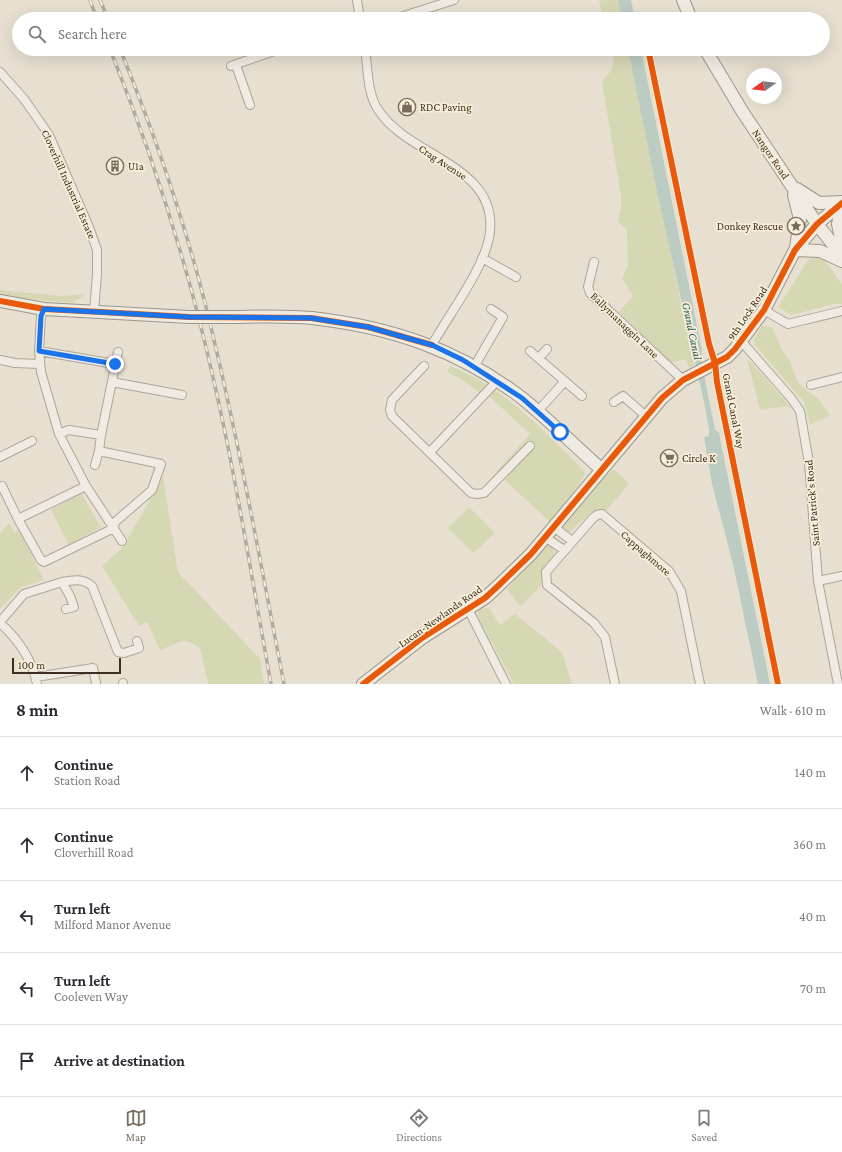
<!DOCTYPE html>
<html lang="en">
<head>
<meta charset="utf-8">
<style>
	:root { --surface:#fff; --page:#f2f2f3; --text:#2b2b33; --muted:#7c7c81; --line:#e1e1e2; --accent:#786c5e }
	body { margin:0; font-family:"Crimson Pro",serif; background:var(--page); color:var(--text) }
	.compass { position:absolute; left:746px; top:68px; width:36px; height:36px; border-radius:50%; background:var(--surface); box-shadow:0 4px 16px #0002; rotate:255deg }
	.scale { position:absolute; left:12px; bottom:10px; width:109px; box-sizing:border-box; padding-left:4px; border:2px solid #3d2e20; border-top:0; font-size:11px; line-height:14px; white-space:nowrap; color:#3d2e20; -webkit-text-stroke:3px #f7eed8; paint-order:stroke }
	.stop { position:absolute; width:12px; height:12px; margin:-9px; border:3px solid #1a73e8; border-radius:50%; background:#fff }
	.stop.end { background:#1a73e8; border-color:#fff; box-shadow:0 1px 4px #0008 }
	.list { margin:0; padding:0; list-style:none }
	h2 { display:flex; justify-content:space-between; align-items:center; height:52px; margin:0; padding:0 16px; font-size:17px }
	h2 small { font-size:13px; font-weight:400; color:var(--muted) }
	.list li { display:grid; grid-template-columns:26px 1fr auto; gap:12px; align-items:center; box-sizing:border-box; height:72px; padding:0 16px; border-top:1px solid var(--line) }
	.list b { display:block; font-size:15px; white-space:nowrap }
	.list p { margin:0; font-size:13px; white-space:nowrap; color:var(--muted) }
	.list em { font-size:13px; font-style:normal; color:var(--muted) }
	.icon { flex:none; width:22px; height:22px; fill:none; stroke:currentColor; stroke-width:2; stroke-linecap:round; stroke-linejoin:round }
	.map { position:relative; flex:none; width:842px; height:684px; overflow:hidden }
	.search { position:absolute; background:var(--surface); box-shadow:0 4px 16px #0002; left:12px; right:12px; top:12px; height:44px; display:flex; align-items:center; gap:10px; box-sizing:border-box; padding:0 14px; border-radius:22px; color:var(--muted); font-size:15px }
	.sheet { height:412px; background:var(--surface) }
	nav { display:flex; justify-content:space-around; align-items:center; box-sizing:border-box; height:56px; border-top:1px solid var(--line); background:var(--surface); font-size:11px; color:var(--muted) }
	nav a { display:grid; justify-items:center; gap:2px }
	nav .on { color:var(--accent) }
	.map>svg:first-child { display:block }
	.green { fill:#d6d7b3 }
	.water { fill:#bcccc2 }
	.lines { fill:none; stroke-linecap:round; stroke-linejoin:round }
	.street-casing { stroke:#ada599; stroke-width:10 }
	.secondary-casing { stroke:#9c958a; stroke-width:14 }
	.street { stroke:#efebe3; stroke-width:8 }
	.secondary { stroke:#efebe3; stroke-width:12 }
	.rail-casing { stroke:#afaaa2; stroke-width:3.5 }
	.rail { stroke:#f7eed8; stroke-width:2; stroke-dasharray:6; stroke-linecap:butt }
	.secondary-bridge-casing { stroke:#9c958a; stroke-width:14; stroke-linecap:butt }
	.secondary-bridge { stroke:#efebe3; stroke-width:12 }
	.cycleway-casing { stroke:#f7eed8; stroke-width:8 }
	.cycleway { stroke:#e8590c; stroke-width:6 }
	.route { stroke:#1a73e8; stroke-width:5 }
	.labels { text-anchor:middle; stroke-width:3.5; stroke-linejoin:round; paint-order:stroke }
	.poi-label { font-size:11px; fill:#3d2e20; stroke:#f7eed8; text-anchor:start }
	.street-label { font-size:11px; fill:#3d2e20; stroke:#f7eed8 }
	.water-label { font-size:12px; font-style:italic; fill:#2f5d5a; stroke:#f7eed8 }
</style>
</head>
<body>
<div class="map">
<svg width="842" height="684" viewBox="0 0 842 684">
	<rect width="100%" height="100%" fill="#e7e0d1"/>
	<path class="green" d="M599,0H618L622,19H603Z
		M611,49H628L694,365L689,368L685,359L671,363L619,312L633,296L622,278L628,266L627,230L618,221L621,208V196L602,82C613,68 616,67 611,49Z
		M817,255L823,258L842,284V304H834L792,315L778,307L809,259Z
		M0,290L62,296L86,294L72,303L0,296Z
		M762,326L771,327L773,329L781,348L790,361L798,383L818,399L830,415L810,425L804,402L755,345L754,339Z
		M747,360L753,364L792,409L786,406L760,410Z
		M450,366C492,383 526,412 558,445C567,454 578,463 585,474L582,480L550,522L496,472L530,434L490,397L479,392L459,378L447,372Z
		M614,469L629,484L604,513L598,510L590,513L568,534L561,529L562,524L599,482Z
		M163,477L178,572L260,659L264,684H208L200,648L190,642L181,641L160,650L147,622L139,626L102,566L123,547Z
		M81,493L101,527L69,545L51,510Z
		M469,507L495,533L473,553L448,528Z
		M9,523L14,532L19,530L44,580L21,587L0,609V533Z
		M547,544L553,548L554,556L543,570L541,585L521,607L507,589Z
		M483,608H489L500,625L515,614L562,652L572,684H514L478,617V611Z"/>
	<path class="water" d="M618,0H631L635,19H622Z
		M628,49H641L702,350L701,359L715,430L719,432L720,438L770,684H758L733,564L712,484L704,437L709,436V429L704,402L658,196Z"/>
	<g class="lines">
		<defs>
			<path id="street" d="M357,0L360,19
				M394,19L454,0
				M365,49C368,68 367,95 379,111C410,158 503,166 489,238C483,270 448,316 432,345
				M236,65L250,105
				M231,66L280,49
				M0,72L24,99L49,135L89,227L97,250V274L94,312
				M482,258L516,277
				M594,262L588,287L590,293L683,380
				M44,309L41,316L39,351L41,372L59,434L86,486L122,541
				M764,310L788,324L842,311
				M742,342L791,398L800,411L809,463L818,581L838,684
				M39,351L115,364
				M530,351L582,396
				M539,358L547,349
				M0,360L15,363L40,364
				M424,366L392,400L390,410L392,416L471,493L477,494L484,493L530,446
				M474,367L503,317L491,309
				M112,382L182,395
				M811,385L842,377
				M614,402L623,396L646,416
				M537,412L565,381
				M59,434L69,430L101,435L118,352
				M430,452L497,381
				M0,457L32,441
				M95,465L99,451L101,435
				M2,486L18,519
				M86,486L18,519L41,560L44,562L114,528L115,522L152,490L161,464L99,451
				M554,527L572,541
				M545,537L564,550
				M818,581L842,576
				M62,582C73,580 83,578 92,586L118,652L124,653L139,648L137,641
				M468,609L506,684
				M0,622L24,594L62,582L70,596L74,607L66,609
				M0,623C19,640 32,659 37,684
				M36,677L93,668L96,683
				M123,683V684
				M615,684L605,637L594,623L547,585L546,572L593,518L597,515L602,514L669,571L681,591L700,684"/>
			<path id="secondary" d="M683,0L691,19
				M705,49L742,111L817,224L842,256
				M797,189L819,203L842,202
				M794,195L800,219L796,248
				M842,209L838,224L842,243
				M795,250L820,251L842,261
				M0,301L44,309L189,317
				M221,317C251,317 282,315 312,318C391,327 459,350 522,398C549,420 575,446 601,469
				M363,684L422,638L485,598L498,586L531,554L662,398L683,380L727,357L735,349L764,310L795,250L817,224L842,203"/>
		</defs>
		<use href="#street" class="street-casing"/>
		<use href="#secondary" class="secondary-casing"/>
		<use href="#street" class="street"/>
		<use href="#secondary" class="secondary"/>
		<defs>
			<path id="rail" d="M90,0L97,19
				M100,0L108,19
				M110,49C152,154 187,262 212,373C236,476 252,580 271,684
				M120,49C153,130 182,214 204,299C236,426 259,555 284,684"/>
		</defs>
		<use href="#rail" class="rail-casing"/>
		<use href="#rail" class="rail"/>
		<defs>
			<path id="secondary-bridge" d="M189,317H221"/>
		</defs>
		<use href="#secondary-bridge" class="secondary-bridge-casing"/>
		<use href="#secondary-bridge" class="secondary-bridge"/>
		<defs>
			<path id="cycleway" d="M648,49L709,344L715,363L717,382L778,684
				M0,301L44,309L101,312L189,317L311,318L368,327L432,345
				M363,684L422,638L485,598L498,586L531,554L662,398L683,380L727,357L735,349L764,310L795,250L817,224L842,203"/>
		</defs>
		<use href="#cycleway" class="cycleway-casing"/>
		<use href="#cycleway" class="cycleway"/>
	</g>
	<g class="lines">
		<path class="route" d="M115,364L39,351L41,316L44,309L189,317L311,318L368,327L432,345L463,360L522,398L560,432"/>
	</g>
	<defs>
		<symbol id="shop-ring" viewBox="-11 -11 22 22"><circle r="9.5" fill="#f7eed8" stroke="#786c5e" stroke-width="1.5"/><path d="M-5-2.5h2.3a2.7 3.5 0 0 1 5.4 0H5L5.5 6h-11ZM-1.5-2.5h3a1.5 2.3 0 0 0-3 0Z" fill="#786c5e"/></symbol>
		<symbol id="building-ring" viewBox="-11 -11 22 22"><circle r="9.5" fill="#f7eed8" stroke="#786c5e" stroke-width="1.5"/><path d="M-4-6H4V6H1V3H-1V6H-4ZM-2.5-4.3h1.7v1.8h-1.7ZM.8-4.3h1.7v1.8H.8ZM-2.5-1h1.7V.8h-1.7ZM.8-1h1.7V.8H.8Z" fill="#786c5e"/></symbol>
		<symbol id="sight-ring" viewBox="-11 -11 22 22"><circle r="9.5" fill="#f7eed8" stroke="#786c5e" stroke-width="1.5"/><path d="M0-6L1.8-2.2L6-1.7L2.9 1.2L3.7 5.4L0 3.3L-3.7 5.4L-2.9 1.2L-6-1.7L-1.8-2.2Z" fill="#786c5e"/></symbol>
		<symbol id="supermarket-ring" viewBox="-11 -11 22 22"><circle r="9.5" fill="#f7eed8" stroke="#786c5e" stroke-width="1.5"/><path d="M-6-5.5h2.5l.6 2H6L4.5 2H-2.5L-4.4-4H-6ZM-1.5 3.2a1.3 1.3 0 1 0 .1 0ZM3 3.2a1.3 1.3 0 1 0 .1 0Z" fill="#786c5e"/></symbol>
	</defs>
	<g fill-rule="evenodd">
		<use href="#shop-ring" x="397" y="97" width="20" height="20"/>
		<use href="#building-ring" x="105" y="156" width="20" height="20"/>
		<use href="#sight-ring" x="786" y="216" width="20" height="20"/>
		<use href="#supermarket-ring" x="659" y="448" width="20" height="20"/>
	</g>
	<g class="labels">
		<g class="poi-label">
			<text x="420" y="111">RDC Paving</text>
			<text x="128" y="170">U1a</text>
			<text x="783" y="230" text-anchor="end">Donkey Rescue</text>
			<text x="682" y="462">Circle K</text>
		</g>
		<g class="street-label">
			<text transform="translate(771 154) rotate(56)" y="4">Nangor Road</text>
			<text transform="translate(443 162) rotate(33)" y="4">Crag Avenue</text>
			<text transform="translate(69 184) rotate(66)" y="4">Cloverhill Industrial Estate</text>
			<text transform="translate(747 313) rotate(-56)" y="4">9th Lock Road</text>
			<text transform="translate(625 325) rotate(44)" y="4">Ballymanaggin Lane</text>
			<text transform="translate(734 411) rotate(79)" y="4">Grand Canal Way</text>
			<text transform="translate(812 503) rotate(-95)" y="4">Saint Patrick's Road</text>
			<text transform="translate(646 553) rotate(41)" y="4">Cappaghmore</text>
			<text transform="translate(440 616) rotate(-35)" y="4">Lucan-Newlands Road</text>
		</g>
		<g class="water-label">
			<text transform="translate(692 331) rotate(78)" y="4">Grand Canal</text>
		</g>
	</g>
</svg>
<svg class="compass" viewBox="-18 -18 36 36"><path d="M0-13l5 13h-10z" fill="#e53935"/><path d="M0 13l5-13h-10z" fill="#7c7c81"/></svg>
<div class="scale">100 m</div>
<div class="stop" style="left:560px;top:432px"></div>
<div class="stop end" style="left:115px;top:364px"></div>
<div class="search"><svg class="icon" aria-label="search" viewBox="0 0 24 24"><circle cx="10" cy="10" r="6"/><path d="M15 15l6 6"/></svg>Search here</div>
</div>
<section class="sheet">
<h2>8 min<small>Walk · 610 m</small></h2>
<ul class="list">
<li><svg class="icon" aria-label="ahead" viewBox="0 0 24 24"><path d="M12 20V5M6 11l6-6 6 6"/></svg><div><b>Continue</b><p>Station Road</p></div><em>140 m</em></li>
<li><svg class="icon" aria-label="ahead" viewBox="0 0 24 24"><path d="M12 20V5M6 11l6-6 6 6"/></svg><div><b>Continue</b><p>Cloverhill Road</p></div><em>360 m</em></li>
<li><svg class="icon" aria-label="left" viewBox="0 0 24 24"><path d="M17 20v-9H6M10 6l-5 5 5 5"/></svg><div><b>Turn left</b><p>Milford Manor Avenue</p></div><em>40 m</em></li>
<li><svg class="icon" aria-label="left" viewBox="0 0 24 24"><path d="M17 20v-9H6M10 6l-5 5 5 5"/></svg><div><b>Turn left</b><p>Cooleven Way</p></div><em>70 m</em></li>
<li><svg class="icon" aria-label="arrive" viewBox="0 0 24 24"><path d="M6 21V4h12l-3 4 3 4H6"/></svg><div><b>Arrive at destination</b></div></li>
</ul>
</section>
<nav>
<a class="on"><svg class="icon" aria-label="map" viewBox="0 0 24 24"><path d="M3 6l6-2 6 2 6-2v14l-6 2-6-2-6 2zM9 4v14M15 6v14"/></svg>Map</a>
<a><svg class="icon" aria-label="directions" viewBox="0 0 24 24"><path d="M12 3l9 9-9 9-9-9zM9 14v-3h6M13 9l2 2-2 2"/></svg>Directions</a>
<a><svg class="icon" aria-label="saved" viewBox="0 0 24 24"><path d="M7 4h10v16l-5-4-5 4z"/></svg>Saved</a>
</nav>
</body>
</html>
